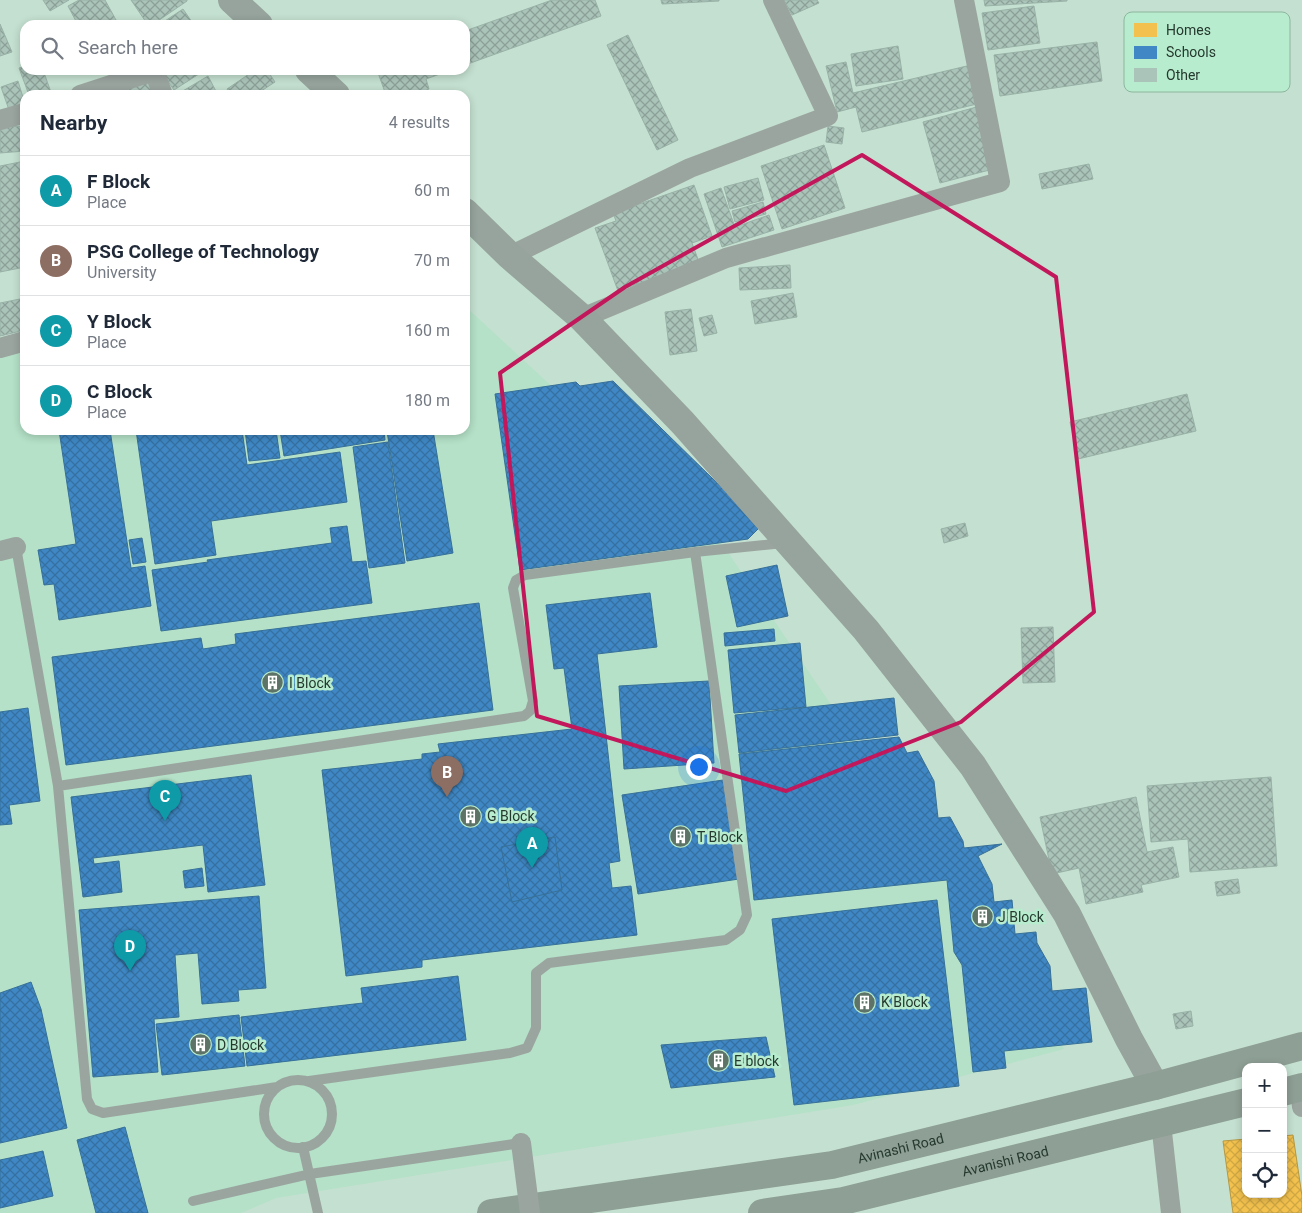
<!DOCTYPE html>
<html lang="en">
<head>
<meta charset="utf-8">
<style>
	:root { --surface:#fff; --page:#f2f2f3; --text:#1f2937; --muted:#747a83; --line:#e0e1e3; --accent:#111827 }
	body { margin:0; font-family:Roboto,sans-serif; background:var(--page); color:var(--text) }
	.controls { position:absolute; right:15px; bottom:15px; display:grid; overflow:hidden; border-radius:10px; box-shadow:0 2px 8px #0003 }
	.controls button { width:45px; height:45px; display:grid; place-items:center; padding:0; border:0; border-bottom:1px solid var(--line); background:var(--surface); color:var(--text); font:25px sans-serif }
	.you { position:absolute; left:698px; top:766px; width:18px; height:18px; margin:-12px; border:4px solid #fff; border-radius:50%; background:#1a73e8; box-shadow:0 0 0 8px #1a73e833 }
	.badge { display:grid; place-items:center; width:32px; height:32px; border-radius:50%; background:var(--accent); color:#fff; font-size:16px; font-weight:700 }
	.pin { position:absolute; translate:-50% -41px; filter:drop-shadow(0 1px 2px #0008) }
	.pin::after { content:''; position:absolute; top:26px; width:18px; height:15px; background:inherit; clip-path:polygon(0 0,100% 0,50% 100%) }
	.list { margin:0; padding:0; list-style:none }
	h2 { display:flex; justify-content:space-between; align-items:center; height:65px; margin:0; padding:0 20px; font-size:21px }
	h2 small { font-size:16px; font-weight:400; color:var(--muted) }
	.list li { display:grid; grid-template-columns:32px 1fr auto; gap:15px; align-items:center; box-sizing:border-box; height:70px; padding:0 20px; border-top:1px solid var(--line) }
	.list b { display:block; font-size:19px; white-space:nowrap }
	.list p { margin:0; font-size:16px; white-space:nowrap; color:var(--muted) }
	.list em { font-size:16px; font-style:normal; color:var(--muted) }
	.icon { flex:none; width:28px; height:28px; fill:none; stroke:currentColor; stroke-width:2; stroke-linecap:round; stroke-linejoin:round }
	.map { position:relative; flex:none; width:1302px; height:1213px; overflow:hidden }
	.search { position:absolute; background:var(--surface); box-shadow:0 2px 8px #0003; left:20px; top:20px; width:450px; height:55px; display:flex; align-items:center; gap:12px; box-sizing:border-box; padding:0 18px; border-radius:15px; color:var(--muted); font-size:19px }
	.panel { position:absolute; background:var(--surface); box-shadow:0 2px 8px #0003; left:20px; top:90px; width:450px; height:345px; border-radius:15px }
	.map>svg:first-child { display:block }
	.built { fill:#b4e1c7 }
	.homes { fill:url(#homes-cross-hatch); stroke:#b49844 }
	.schools { fill:url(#schools-cross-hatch); stroke:#377098 }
	.building { fill:url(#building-cross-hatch); stroke:#99b2a8 }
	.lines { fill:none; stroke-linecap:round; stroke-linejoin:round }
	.lane { stroke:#9ba5a0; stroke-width:10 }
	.street { stroke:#9ba5a0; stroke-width:20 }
	.secondary { stroke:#96a49d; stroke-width:28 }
	.primary { stroke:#8e9f95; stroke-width:28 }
	.street-bridge { stroke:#9ba5a0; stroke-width:20 }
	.marked { fill:none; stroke:#c2185b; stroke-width:4; stroke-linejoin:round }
	.labels { text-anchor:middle; stroke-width:5; stroke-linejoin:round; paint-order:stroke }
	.poi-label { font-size:14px; fill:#25392e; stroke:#b8ecce; text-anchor:start }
	.street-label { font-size:14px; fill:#25392e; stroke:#b8ecce }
	.key { fill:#b8ecce; stroke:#8cb69e; stroke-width:1 }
	.key-label { font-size:14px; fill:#25392e }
</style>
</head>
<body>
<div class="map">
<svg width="1302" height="1213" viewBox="0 0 1302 1213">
	<defs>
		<pattern id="homes-cross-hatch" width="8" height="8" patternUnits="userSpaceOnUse" patternTransform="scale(1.25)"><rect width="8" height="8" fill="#f2c14e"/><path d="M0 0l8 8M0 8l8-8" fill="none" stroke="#cfa744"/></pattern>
		<pattern id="schools-cross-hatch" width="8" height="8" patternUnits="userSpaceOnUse" patternTransform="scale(1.25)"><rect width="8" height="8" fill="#3f88c5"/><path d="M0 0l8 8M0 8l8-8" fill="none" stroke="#3570a0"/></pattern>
		<pattern id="building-cross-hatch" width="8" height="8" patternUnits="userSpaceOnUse" patternTransform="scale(1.25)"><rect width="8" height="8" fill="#abc4ba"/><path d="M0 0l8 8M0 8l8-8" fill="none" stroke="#8ba098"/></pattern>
	</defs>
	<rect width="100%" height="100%" fill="#c4e0d0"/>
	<path class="built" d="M465,306L723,545L1064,1049L853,1105L276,1198L241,1213H0V351L25,347V430H465Z"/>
	<path class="homes" d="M1293,1135L1302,1196V1213H1233L1223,1141L1246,1139V1194H1283V1136Z"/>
	<path class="schools" d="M613,381L761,526L748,539L520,570L495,394L576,382L580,386Z
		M59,430H110L131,568L145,566L151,606L59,620L54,584L44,585L38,550L76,544Z
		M136,430H242L247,465L340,452L347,502L211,521L216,555L155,564Z
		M245,430H276L280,458L249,461Z
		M280,430H384L385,440L284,456Z
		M392,430H433L453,553L407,561L387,431Z
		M388,442L405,563L369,568L353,447Z
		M347,526L352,562L366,561L372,603L161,631L152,570L208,562L207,560L332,543L330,528Z
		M142,538L146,562L133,564L129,540Z
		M777,565L788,616L737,627L726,576Z
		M650,593L657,647L597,654L620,861L609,863L612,888L631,886L637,935L422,960V967L346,976L322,770L422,759V754L440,752L438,744L572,729L564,668L554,669L546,605Z
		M479,603L493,710L66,765L52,657L201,638L203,649L236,644L235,634Z
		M774,629L775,641L725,646L724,633Z
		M800,643L806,707L734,713L728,650Z
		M709,681L714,763L624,769L619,686Z
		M894,698L898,735L739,753L735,715Z
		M28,708L40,801L9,805L12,824L0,825V712Z
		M899,737L907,753L918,751L934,781L938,818L950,817L963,841L964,848L1002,844L978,856L992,884L994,902L1012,900L1015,934L1036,932L1037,943L1050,966L1052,991L1086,988L1092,1042L1004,1051L1006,1068L973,1072L962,965L954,952L947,880L754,900L739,754Z
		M251,775L265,885L208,892L203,845L93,858L94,864L119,861L122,892L83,897L71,797Z
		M723,780L739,879L638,894L622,795Z
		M555,837L562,890L512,902L501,847Z
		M202,868L204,886L185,888L183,871Z
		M259,896L266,988L238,990L239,1001L202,1004L198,953L175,955L179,1017L154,1019L158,1072L93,1077L79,910Z
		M937,900L959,1086L794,1105L772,919Z
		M458,976L466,1040L247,1066L241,1017L363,1003L361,988Z
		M31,982L41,1009L67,1128L0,1143V993Z
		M239,1015L245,1066L162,1075L156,1024Z
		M766,1037L775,1077L671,1088L661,1045Z
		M125,1127L148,1213H96L77,1140Z
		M43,1151L53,1196L0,1208V1160Z"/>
	<path class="building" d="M43,0H69L50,11Z
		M79,0H105L116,20L107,25H78L68,6Z
		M131,0H187V1L152,25H148Z
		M552,0H595L601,16L465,65V31Z
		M661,0H719V1L662,4Z
		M784,0H817L819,3L792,15Z
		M984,0H1067V1L985,6Z
		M1034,6L1040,43L988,50L982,13Z
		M183,9L194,25H159Z
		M0,24L12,52L0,56Z
		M628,35L678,140L657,150L607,45Z
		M1097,42L1102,81L1000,96L994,55Z
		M898,46L903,79L856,86L851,54Z
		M846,62L853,93L971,65L981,103L862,132L856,107L837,112L826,66Z
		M25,66V70H43L52,95H29L19,68Z
		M160,70H205L174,90Z
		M255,70H267L275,82L255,95H231L227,89Z
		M377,70H451L426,79L429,89L414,95H386Z
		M208,76L218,95H176Z
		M151,79L156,95H122H124L122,86Z
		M18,81L25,104L9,110L1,87Z
		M980,106L997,168L940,183L923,122Z
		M25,126V151L0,153V127Z
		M828,126L844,128L842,144L826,142Z
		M824,145L845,208L782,229L761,166Z
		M25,161V267L0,272V166Z
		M1089,164L1093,179L1042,189L1039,174Z
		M758,178L764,200L730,209L724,187Z
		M694,185L712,236L692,243L699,262L618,291L595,228L616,221L613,213Z
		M721,188L735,227L769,215L774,230L722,247L704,194Z
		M763,202L766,214L735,222L732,211Z
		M790,265L791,288L740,290L739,268Z
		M793,293L797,317L755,324L751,301Z
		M25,298V330L0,336V303Z
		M691,309L697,351L670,355L665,312Z
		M712,315L717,333L704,336L699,318Z
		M1187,394L1196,431L1078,459L1070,422Z
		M965,523L968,536L944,543L941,529Z
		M1053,627L1055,682L1023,683L1021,628Z
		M1271,777L1277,866L1190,872L1188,839L1151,842L1147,786Z
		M1136,797L1147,852L1173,847L1179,877L1141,885L1143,892L1086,904L1079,868L1052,874L1040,817Z
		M1238,879L1240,893L1217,896L1215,882Z
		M1191,1011L1193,1026L1176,1029L1173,1014Z"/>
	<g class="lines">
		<path class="lane" d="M16,547L58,786L87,1099L92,1109L103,1113L277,1087
			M58,786L524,716L530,711L533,701L513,588L516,580L525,575L695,552L784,543
			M264 1114a34 34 0 1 1 68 0a34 34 0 1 1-68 0Z
			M309,1081L510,1053L527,1048L536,1028V973L549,963L726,940L740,930L747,915L695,552
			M303,1147L318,1213
			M193,1201L310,1174L521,1143"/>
		<path class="street" d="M80,95L154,71L163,95
			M0,120L25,113
			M510,256L690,168L828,116L773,0
			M582,318L726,258L1000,182L964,0
			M0,348L25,341
			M0,551L16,547
			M1300,1088L1302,1107
			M1161,1123L1171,1213"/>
		<path class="secondary" d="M232,0L259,25
			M309,70L336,95
			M465,212L510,256L582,318L683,423L866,630L973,766L1067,914L1129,1039L1155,1086"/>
		<g class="primary">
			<path d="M1283,1092L1302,1087"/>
			<path id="s1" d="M491,1213L832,1165L1155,1086L1302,1046"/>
			<path id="s2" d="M762,1213L843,1201L1246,1102"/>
		</g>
		<path class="street-bridge" d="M521,1143L530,1213"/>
	</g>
	<path class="marked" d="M862,155L1056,277L1094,612L961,722L786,791L537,716L500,373L625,287Z"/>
	<defs>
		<symbol id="building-disc" viewBox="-11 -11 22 22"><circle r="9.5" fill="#5d7367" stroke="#b8ecce"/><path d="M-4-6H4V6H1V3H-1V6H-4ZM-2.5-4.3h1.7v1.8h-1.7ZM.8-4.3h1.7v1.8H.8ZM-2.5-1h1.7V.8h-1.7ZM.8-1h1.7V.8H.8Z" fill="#fff"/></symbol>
	</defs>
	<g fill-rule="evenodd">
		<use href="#building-disc" x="260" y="670" width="25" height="25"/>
		<use href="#building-disc" x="458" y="804" width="25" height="25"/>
		<use href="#building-disc" x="668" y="824" width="25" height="25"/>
		<use href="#building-disc" x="970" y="904" width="25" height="25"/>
		<use href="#building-disc" x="852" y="990" width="25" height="25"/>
		<use href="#building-disc" x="188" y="1032" width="25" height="25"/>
		<use href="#building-disc" x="706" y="1048" width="25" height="25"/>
	</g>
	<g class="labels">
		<g class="poi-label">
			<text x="289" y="688">I Block</text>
			<text x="487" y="821">G Block</text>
			<text x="697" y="842">T Block</text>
			<text x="998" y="922">J Block</text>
			<text x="881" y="1007">K Block</text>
			<text x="217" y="1050">D Block</text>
			<text x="734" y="1066">E block</text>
		</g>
		<g class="street-label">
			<text dy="5" stroke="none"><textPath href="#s1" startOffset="415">Avinashi Road</textPath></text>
			<text dy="5" stroke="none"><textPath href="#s2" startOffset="249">Avanishi Road</textPath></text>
		</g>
	</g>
	<rect x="1124" y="12" width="166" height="80" rx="8" class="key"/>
	<rect x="1134" y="23" width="23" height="14" fill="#f2c14e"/>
	<rect x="1134" y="46" width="23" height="13" fill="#3f88c5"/>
	<rect x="1134" y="68" width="23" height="14" fill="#abc4ba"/>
	<g class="key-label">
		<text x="1166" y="35">Homes</text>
		<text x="1166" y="57">Schools</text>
		<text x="1166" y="80">Other</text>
	</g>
</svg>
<div class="controls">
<button>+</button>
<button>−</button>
<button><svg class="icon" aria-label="locate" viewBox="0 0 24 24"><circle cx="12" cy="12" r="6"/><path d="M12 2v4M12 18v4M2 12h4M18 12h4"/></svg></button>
</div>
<div class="you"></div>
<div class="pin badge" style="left:532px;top:868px;background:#0f9aa8">A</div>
<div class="pin badge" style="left:447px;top:797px;background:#8d6e63">B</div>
<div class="pin badge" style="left:165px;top:821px;background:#0f9aa8">C</div>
<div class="pin badge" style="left:130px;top:971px;background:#0f9aa8">D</div>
<div class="search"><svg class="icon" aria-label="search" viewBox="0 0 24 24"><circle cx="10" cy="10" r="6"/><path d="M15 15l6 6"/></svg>Search here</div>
<section class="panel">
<h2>Nearby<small>4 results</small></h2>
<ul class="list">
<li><span class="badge" style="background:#0f9aa8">A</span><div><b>F Block</b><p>Place</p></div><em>60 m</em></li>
<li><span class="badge" style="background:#8d6e63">B</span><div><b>PSG College of Technology</b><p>University</p></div><em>70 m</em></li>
<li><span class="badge" style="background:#0f9aa8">C</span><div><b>Y Block</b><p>Place</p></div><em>160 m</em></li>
<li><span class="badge" style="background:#0f9aa8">D</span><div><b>C Block</b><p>Place</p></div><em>180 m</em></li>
</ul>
</section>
</div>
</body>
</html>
